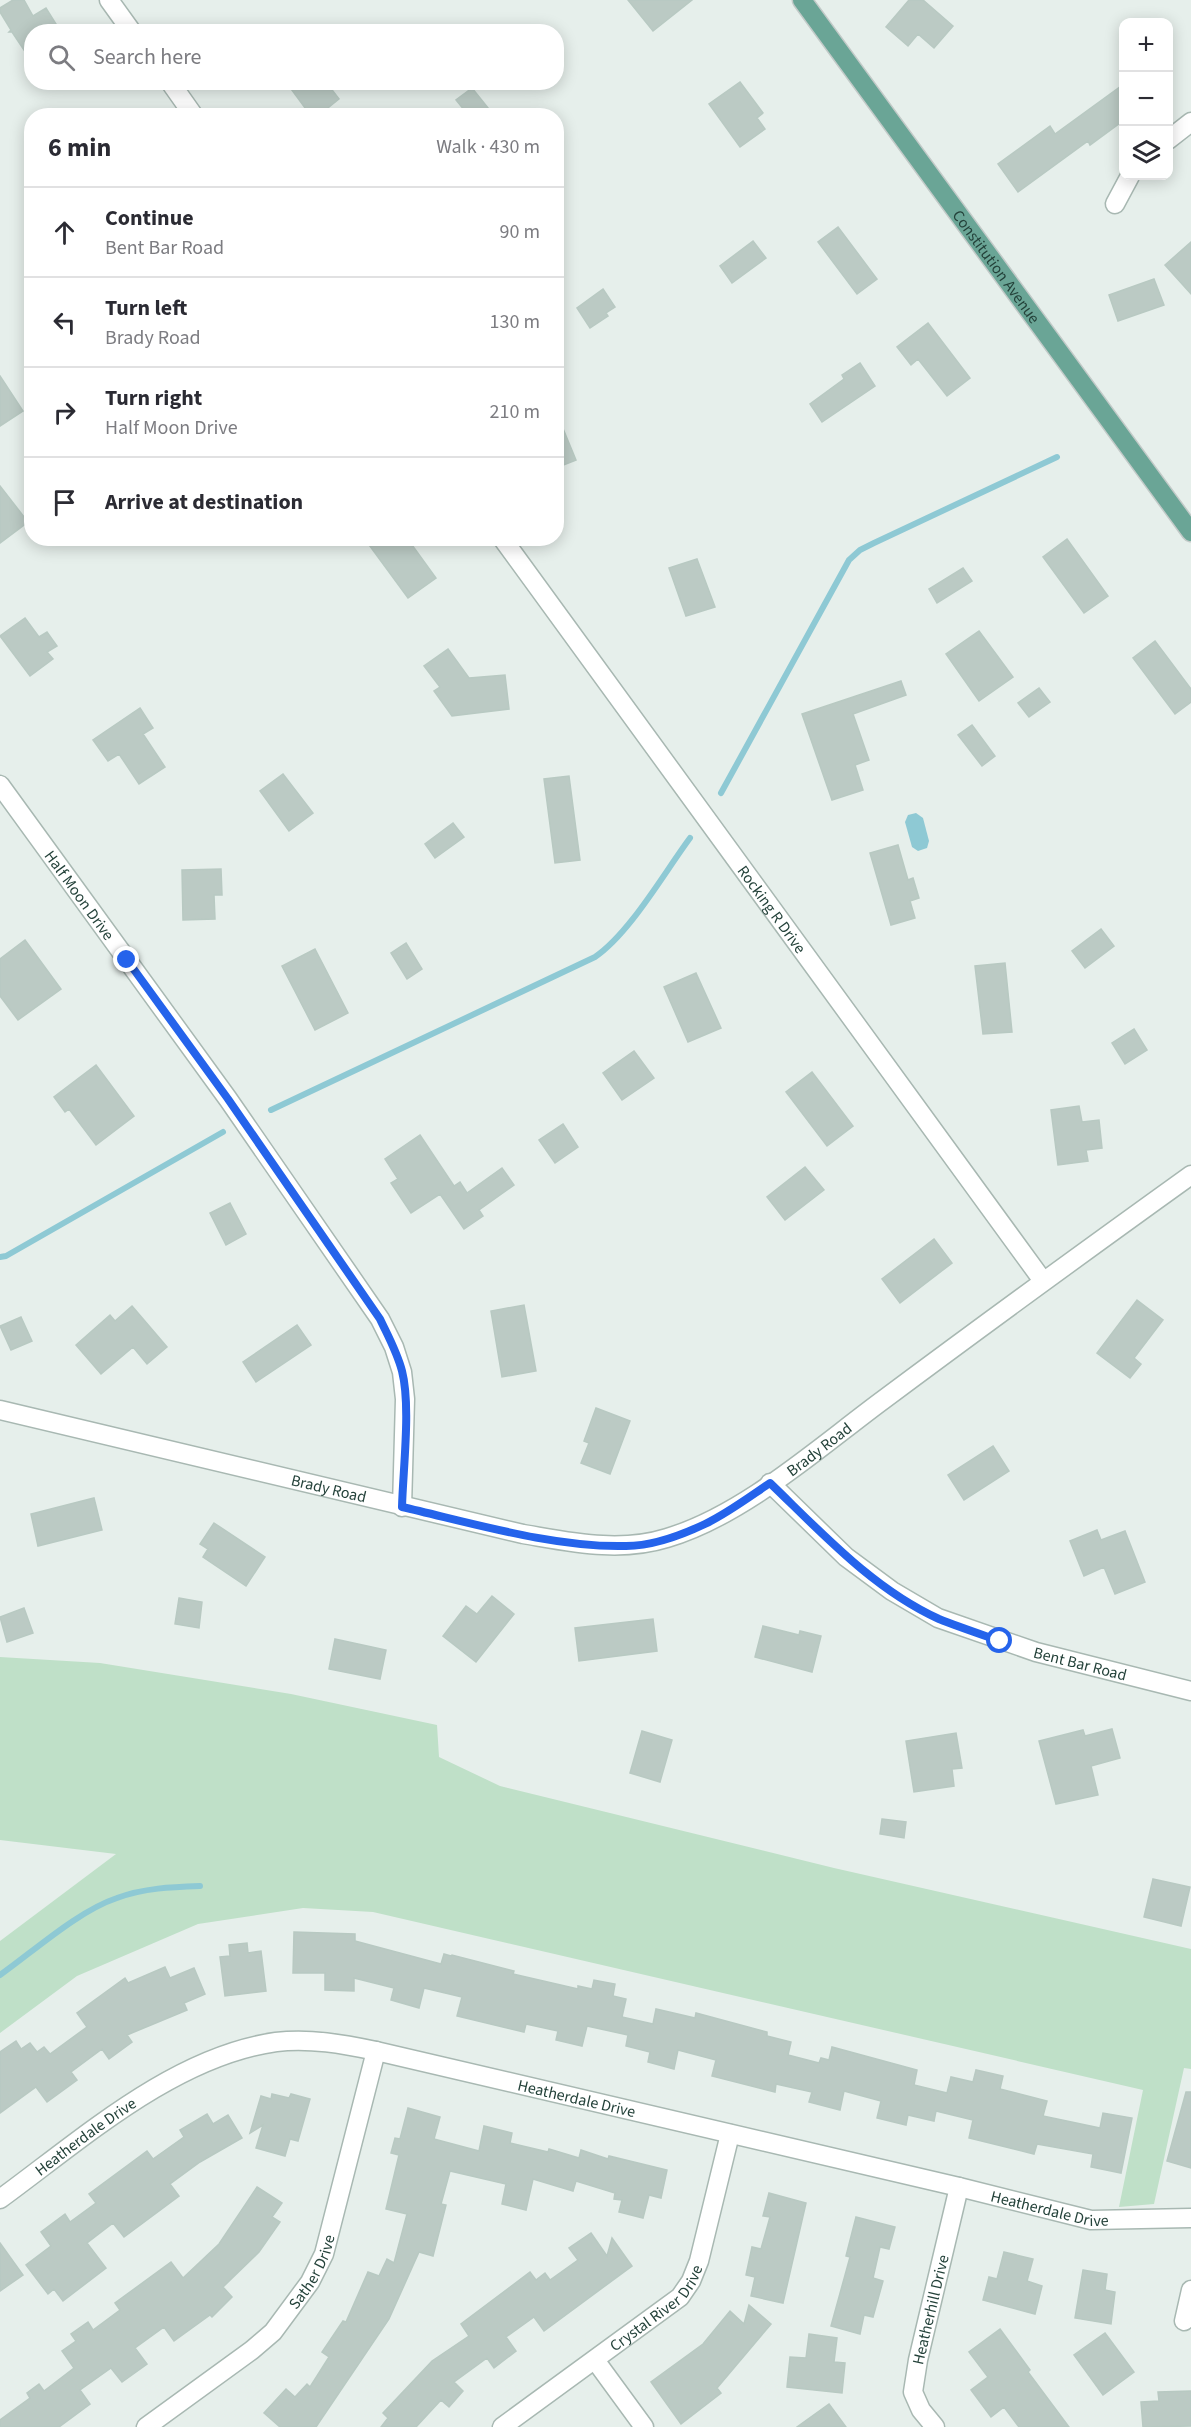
<!DOCTYPE html>
<html lang="en">
<head>
<meta charset="utf-8">
<style>
	:root { --surface:#fff; --page:#f2f2f3; --text:#2b2b33; --muted:#7c7c81; --line:#e1e1e2 }
	body { margin:0; font-family:"Source Sans 3",sans-serif; background:var(--page); color:var(--text) }
	.controls { position:absolute; right:18px; top:18px; display:grid; overflow:hidden; border-radius:12px; box-shadow:0 3px 15px #0003 }
	.controls button { width:54px; height:54px; display:grid; place-items:center; padding:0; border:0; border-bottom:2px solid var(--line); background:var(--surface); color:var(--text); font:30px sans-serif }
	.stop { position:absolute; width:18px; height:18px; margin:-14px; border:4px solid #2563eb; border-radius:50%; background:#fff }
	.stop.end { background:#2563eb; border-color:#fff; box-shadow:0 2px 6px #0008 }
	.list { margin:0; padding:0; list-style:none }
	h2 { display:flex; justify-content:space-between; align-items:center; height:78px; margin:0; padding:0 24px; font-size:26px }
	h2 small { font-size:20px; font-weight:400; color:var(--muted) }
	.list li { display:grid; grid-template-columns:39px 1fr auto; gap:18px; align-items:center; box-sizing:border-box; height:90px; padding:0 24px; border-top:2px solid var(--line) }
	.list b { display:block; font-size:22px; white-space:nowrap }
	.list p { margin:0; font-size:20px; white-space:nowrap; color:var(--muted) }
	.list em { font-size:20px; font-style:normal; color:var(--muted) }
	.icon { flex:none; width:33px; height:33px; fill:none; stroke:currentColor; stroke-width:2; stroke-linecap:round; stroke-linejoin:round }
	.map { position:relative; flex:none; width:1191px; height:2427px; overflow:hidden }
	.search { position:absolute; background:var(--surface); box-shadow:0 3px 15px #0003; left:24px; top:24px; width:540px; height:66px; display:flex; align-items:center; gap:15px; box-sizing:border-box; padding:0 21px; border-radius:24px; color:var(--muted); font-size:22px }
	.panel { position:absolute; background:var(--surface); box-shadow:0 3px 15px #0003; left:24px; top:108px; width:540px; height:438px; border-radius:24px }
	.map>svg:first-child { display:block }
	.green { fill:#bfe0c8 }
	.water { fill:#8ec9d4 }
	.lines { fill:none; stroke-linecap:round; stroke-linejoin:round }
	.stream { stroke:#8ec9d4; stroke-width:6 }
	.building { fill:#bbcac4; stroke:#b8c9c2; stroke-width:1.5 }
	.minor-casing { stroke:#a8b8b2; stroke-width:21 }
	.major-casing { stroke:#c2cac8; stroke-width:21 }
	.minor { stroke:#fff; stroke-width:18 }
	.major { stroke:#6aa596; stroke-width:18 }
	.route { stroke:#2563eb; stroke-width:8 }
	.labels { text-anchor:middle; stroke-width:5; stroke-linejoin:round; paint-order:stroke }
	.street-label { font-size:16px; fill:#24423a; stroke:#f7fbf9 }
</style>
</head>
<body>
<div class="map">
<svg width="1191" height="2427" viewBox="0 0 1191 2427">
	<rect width="100%" height="100%" fill="#e6efeb"/>
	<path class="green" d="M0,1657L100,1663L291,1694L437,1725L439,1757L500,1786L834,1868L1191,1949V2069L1184,2068L1154,2204L1119,2207L1143,2090L373,1912L303,1908L198,1924L77,1976L0,2033V1941L116,1854L0,1840Z"/>
	<path class="water" d="M916,813L923,818L929,841L927,848L918,851L912,847L905,822L908,815Z"/>
	<g class="lines">
		<path class="stream" d="M721,793L849,560L860,550L874,543L1057,457
			M271,1110L595,957C630,933 664,873 690,838
			M0,1257L6,1256L223,1132
			M0,1975C34,1951 78,1911 117,1898C144,1888 172,1887 200,1886"/>
	</g>
	<path class="building" d="M13,0H24L33,16L46,8L61,32H32V62L12,32H9L11,30L0,12V8Z
		M628,0H692L653,31Z
		M909,0H923L953,26L934,48L918,34L908,46L886,27Z
		M286,82H326L339,99L318,116H311Z
		M740,82L763,113L757,118L765,129L740,147L709,104Z
		M1124,84V120L1090,145L1088,141L1018,192L998,164L1050,126L1055,134Z
		M472,88L488,108L479,116H469L456,100Z
		M838,227L877,279L857,294L818,242Z
		M753,241L766,258L732,283L720,266Z
		M1191,242V294L1165,265Z
		M1154,279L1164,305L1118,321L1109,295Z
		M603,289L615,307L606,313L608,316L590,328L577,308Z
		M928,323L970,378L947,396L918,359L911,365L897,347Z
		M860,363L875,386L822,422L810,404L844,379L842,375Z
		M0,376L23,411L0,426Z
		M557,414L576,460L556,468V415Z
		M0,486L28,522L0,543Z
		M364,538H407L436,578L408,598Z
		M1067,539L1108,596L1084,613L1043,557Z
		M697,559L715,607L686,616L669,568Z
		M963,568L972,581L937,603L929,589Z
		M25,618L39,637L47,632L57,646L47,652L53,659L30,676L0,636Z
		M979,631L1013,677L979,701L946,654Z
		M1155,641L1191,689V702L1175,714L1133,658Z
		M448,649L469,678L505,675L509,709L452,716L434,691L440,687L424,666Z
		M901,681L906,695L853,714L869,760L855,765L863,790L832,800L802,714Z
		M1039,688L1050,702L1029,717L1018,703Z
		M140,708L153,728L143,734L165,767L139,784L119,754L108,761L93,740Z
		M972,725L995,756L982,766L958,735Z
		M283,774L313,813L289,831L260,791Z
		M569,776L580,860L555,863L544,779Z
		M453,823L464,837L435,858L425,844Z
		M898,845L908,880L913,878L919,898L910,901L915,918L891,925L870,853Z
		M221,869L222,895H214L215,919L183,920L182,870Z
		M1101,929L1114,946L1085,968L1072,951Z
		M25,940L61,989L18,1020L0,996V959Z
		M406,943L422,969L407,979L391,953Z
		M315,949L348,1013L315,1030L282,966Z
		M1005,963L1012,1032L983,1034L975,966Z
		M696,973L721,1028L688,1042L664,987Z
		M1134,1029L1147,1050L1125,1064L1112,1043Z
		M634,1051L654,1078L622,1100L603,1073Z
		M96,1065L134,1116L96,1145L69,1109L65,1112L54,1097Z
		M812,1072L853,1126L827,1146L786,1092Z
		M1079,1106L1082,1122L1099,1120L1102,1148L1086,1150L1088,1161L1058,1165L1051,1110Z
		M563,1124L578,1147L555,1163L539,1140Z
		M420,1135L454,1186L460,1182L467,1193L502,1168L514,1185L479,1210L483,1216L464,1229L440,1194L411,1213L391,1183L398,1179L385,1159Z
		M805,1167L824,1190L785,1220L767,1197Z
		M230,1203L246,1234L226,1245L210,1213Z
		M934,1239L952,1263L900,1303L882,1279Z
		M1137,1300L1163,1320L1134,1358L1141,1364L1130,1378L1097,1353Z
		M524,1305L536,1371L502,1377L491,1311Z
		M132,1306L167,1347L147,1364L133,1347L101,1374L76,1345L110,1315L115,1321Z
		M21,1317L32,1341L11,1350L0,1326Z
		M297,1325L311,1345L256,1382L243,1362Z
		M596,1408L630,1421L610,1474L581,1463L589,1443L584,1441Z
		M993,1446L1009,1471L964,1500L948,1475Z
		M94,1498L102,1530L38,1546L31,1514Z
		M214,1523L265,1557L246,1586L203,1557L208,1549L200,1544Z
		M1097,1530L1101,1540L1125,1531L1145,1582L1115,1594L1104,1567L1084,1576L1070,1541Z
		M492,1596L514,1614L476,1662L443,1636L466,1606L477,1614Z
		M179,1598L202,1602L199,1628L175,1624Z
		M24,1608L33,1633L7,1642L0,1617Z
		M653,1619L657,1651L579,1661L575,1628Z
		M763,1626L799,1635L800,1631L821,1636L812,1672L755,1657Z
		M335,1639L386,1650L380,1679L329,1669Z
		M1112,1729L1120,1758L1091,1766L1098,1795L1056,1804L1039,1741L1083,1730L1085,1736Z
		M642,1731L672,1740L660,1782L630,1773Z
		M956,1733L962,1768L952,1769L954,1786L914,1792L906,1741Z
		M882,1819L906,1822L904,1838L880,1834Z
		M1153,1879L1190,1887L1181,1926L1144,1917Z
		M294,1932L355,1934V1941L441,1964L444,1954L451,1956L452,1955L514,1971L513,1974L578,1989V1986L592,1989L594,1980L615,1984L613,1996L626,1999L622,2017L653,2024L656,2009L695,2018L696,2013L767,2032V2036L791,2042L788,2055L819,2063L821,2058L829,2060L832,2047L917,2070L914,2085L947,2093L951,2077L973,2082L976,2070L1003,2076L1000,2089L1047,2101L1043,2116L1100,2128L1103,2113L1132,2118L1121,2173L1091,2167L1093,2154L1037,2144L1034,2154L969,2138L973,2120L936,2111L934,2121L908,2115L906,2125L877,2118L881,2101L844,2091L840,2110L809,2102L812,2092L776,2084L775,2092L712,2076L716,2060L678,2050L674,2069L648,2062L650,2052L626,2046L628,2035L587,2026L582,2046L556,2040L558,2031L526,2024L524,2032L457,2016L462,1997L424,1988L419,2008L391,2000L394,1988L354,1978V1991L325,1990V1973H293Z
		M247,1943L248,1953L261,1951L266,1991L225,1996L220,1957L230,1956L229,1945Z
		M165,1967L170,1978L194,1968L205,1994L184,2003L187,2010L127,2035L132,2042L109,2059L102,2049L71,2072L77,2080L47,2102L36,2087L0,2113V2052L16,2041L21,2049L30,2043L37,2052L44,2047L50,2054L87,2027L77,2013L125,1978L128,1983Z
		M1186,2092H1191V2168L1167,2161Z
		M272,2094L289,2098L291,2094L310,2099L298,2141L290,2139L285,2156L256,2148L263,2125L250,2133L261,2096L271,2099Z
		M408,2108L440,2117L434,2139L479,2151L484,2126L512,2133L510,2143L548,2152L549,2149L579,2158L581,2150L608,2159L609,2156L667,2170L661,2198L649,2195L643,2218L619,2212L622,2200L614,2199L615,2193L576,2181L573,2191L533,2179L526,2210L502,2204L506,2184L450,2171L441,2204L446,2205L433,2256L419,2252L389,2319L316,2427H280L264,2413L286,2389L295,2397L307,2384L310,2387L329,2357L322,2352L343,2321L346,2322L368,2272L379,2276L387,2259L394,2263L407,2214L386,2209L399,2155L391,2153L395,2138L400,2139Z
		M207,2114L213,2124L228,2115L242,2138L200,2162L170,2184L179,2196L124,2237L113,2223L87,2243L106,2268L63,2301L54,2289L48,2294L26,2265L51,2246L41,2232L65,2214L70,2222L96,2203L89,2194L147,2151L153,2159L184,2137L180,2130Z
		M257,2187L282,2203L272,2217L280,2222L259,2252L223,2287L232,2297L212,2317L210,2315L174,2341L164,2327L135,2348L147,2364L122,2382L111,2368L80,2390L90,2404L59,2427H0V2420L30,2398L27,2393L39,2384L44,2391L74,2368L62,2351L76,2341L71,2334L88,2322L93,2330L120,2310L115,2303L171,2262L183,2278L219,2244Z
		M769,2193L806,2203L783,2303L751,2296L755,2277L746,2275L752,2247L761,2249L770,2217L763,2216Z
		M856,2217L895,2227L889,2249L880,2247L873,2278L883,2281L873,2317L864,2315L860,2334L831,2326L850,2257L846,2256Z
		M591,2233L607,2256L612,2238L632,2266L544,2331L534,2317L506,2337L516,2351L494,2368L487,2358L454,2382L463,2391L449,2407L441,2400L416,2427H381L388,2418L383,2413L432,2361L469,2336L461,2324L530,2272L536,2280L545,2273L550,2280L578,2260L569,2248Z
		M0,2243L23,2275L0,2291Z
		M1004,2252L1033,2259L1027,2281L1042,2286L1035,2314L983,2300L989,2277L997,2279Z
		M1083,2270L1107,2274L1105,2290L1115,2292L1111,2324L1075,2318Z
		M749,2305L771,2324L717,2388L721,2393L681,2424L651,2382L703,2344L730,2311L744,2324Z
		M1000,2329L1030,2370L1028,2372L1069,2427H1019L1004,2407L991,2417L971,2390L988,2377L969,2352Z
		M1105,2333L1134,2372L1103,2395L1074,2355Z
		M809,2334L837,2338L834,2362L845,2363L842,2393L787,2387L790,2357L806,2358Z
		M1191,2391V2426L1143,2427L1141,2402L1159,2401L1158,2392Z
		M829,2404L846,2427H797Z"/>
	<g class="lines">
		<defs>
			<g id="minor">
				<path d="M109,0L132,32"/>
				<path d="M170,82L194,116"/>
				<path d="M1168,140L1191,122"/>
				<path d="M1115,204L1130,176"/>
				<path id="s1" d="M502,538L1043,1281"/>
				<path id="s2" d="M0,785L228,1099L380,1319L394,1347L402,1372L405,1399L402,1507"/>
				<path id="s3" d="M0,1410L523,1534C571,1542 619,1553 667,1538C744,1515 818,1448 883,1400C985,1324 1088,1249 1191,1175"/>
				<path id="s4" d="M770,1483L846,1557L892,1591L938,1618L1036,1652L1191,1691"/>
				<path id="s5" d="M0,2199C81,2140 174,2056 276,2042C310,2038 343,2044 376,2051L959,2187L1091,2220L1191,2218"/>
				<path d="M1184,2321L1191,2290"/>
				<path d="M595,2360L644,2427"/>
				<path id="s6" d="M146,2427L252,2350L273,2332L310,2282L324,2254L376,2051"/>
				<path id="s7" d="M502,2427L680,2297L691,2281L699,2261L730,2134"/>
				<path id="s8" d="M935,2427L921,2410L913,2392L918,2360L959,2187"/>
			</g>
			<g id="major">
				<path id="s9" d="M802,0L1191,532"/>
			</g>
		</defs>
		<use href="#minor" class="minor-casing"/>
		<use href="#major" class="major-casing"/>
		<use href="#minor" class="minor"/>
		<use href="#major" class="major"/>
	</g>
	<g class="lines">
		<path class="route" d="M127,960L228,1099L380,1319C388,1336 397,1352 402,1371C411,1406 403,1469 402,1507C472,1523 555,1548 626,1546C651,1546 682,1535 705,1524C728,1513 749,1497 770,1483C822,1533 873,1589 939,1619C959,1627 980,1634 1000,1641"/>
	</g>
	<g class="labels">
		<g class="street-label">
			<text dy="6" stroke="none"><textPath href="#s9" startOffset="330">Constitution Avenue</textPath></text>
			<text dy="6" stroke="none"><textPath href="#s2" startOffset="136">Half Moon Drive</textPath></text>
			<text dy="6" stroke="none"><textPath href="#s1" startOffset="459">Rocking R Drive</textPath></text>
			<text dy="6" stroke="none"><textPath href="#s3" startOffset="860">Brady Road</textPath></text>
			<text dy="6" stroke="none"><textPath href="#s3" startOffset="338">Brady Road</textPath></text>
			<text dy="6" stroke="none"><textPath href="#s4" startOffset="366">Bent Bar Road</textPath></text>
			<text dy="6" stroke="none"><textPath href="#s5" startOffset="628">Heatherdale Drive</textPath></text>
			<text dy="6" stroke="none"><textPath href="#s5" startOffset="106">Heatherdale Drive</textPath></text>
			<text dy="6" stroke="none"><textPath href="#s5" startOffset="1114">Heatherdale Drive</textPath></text>
			<text dy="6" stroke="none"><textPath href="#s6" startOffset="231">Sather Drive</textPath></text>
			<text dy="6" stroke="none"><textPath href="#s7" startOffset="196">Crystal River Drive</textPath></text>
			<text dy="6" stroke="none"><textPath href="#s8" startOffset="126">Heatherhill Drive</textPath></text>
		</g>
	</g>
</svg>
<div class="controls">
<button>+</button>
<button>−</button>
<button><svg class="icon" aria-label="layers" viewBox="0 0 24 24"><path d="M12 4l9 5-9 5-9-5zM3 14l9 5 9-5"/></svg></button>
</div>
<div class="stop" style="left:1000px;top:1641px"></div>
<div class="stop end" style="left:127px;top:960px"></div>
<div class="search"><svg class="icon" aria-label="search" viewBox="0 0 24 24"><circle cx="10" cy="10" r="6"/><path d="M15 15l6 6"/></svg>Search here</div>
<section class="panel">
<h2>6 min<small>Walk · 430 m</small></h2>
<ul class="list">
<li><svg class="icon" aria-label="ahead" viewBox="0 0 24 24"><path d="M12 20V5M6 11l6-6 6 6"/></svg><div><b>Continue</b><p>Bent Bar Road</p></div><em>90 m</em></li>
<li><svg class="icon" aria-label="left" viewBox="0 0 24 24"><path d="M17 20v-9H6M10 6l-5 5 5 5"/></svg><div><b>Turn left</b><p>Brady Road</p></div><em>130 m</em></li>
<li><svg class="icon" aria-label="right" viewBox="0 0 24 24"><path d="M7 20v-9h11M14 6l5 5-5 5"/></svg><div><b>Turn right</b><p>Half Moon Drive</p></div><em>210 m</em></li>
<li><svg class="icon" aria-label="arrive" viewBox="0 0 24 24"><path d="M6 21V4h12l-3 4 3 4H6"/></svg><div><b>Arrive at destination</b></div></li>
</ul>
</section>
</div>
</body>
</html>
